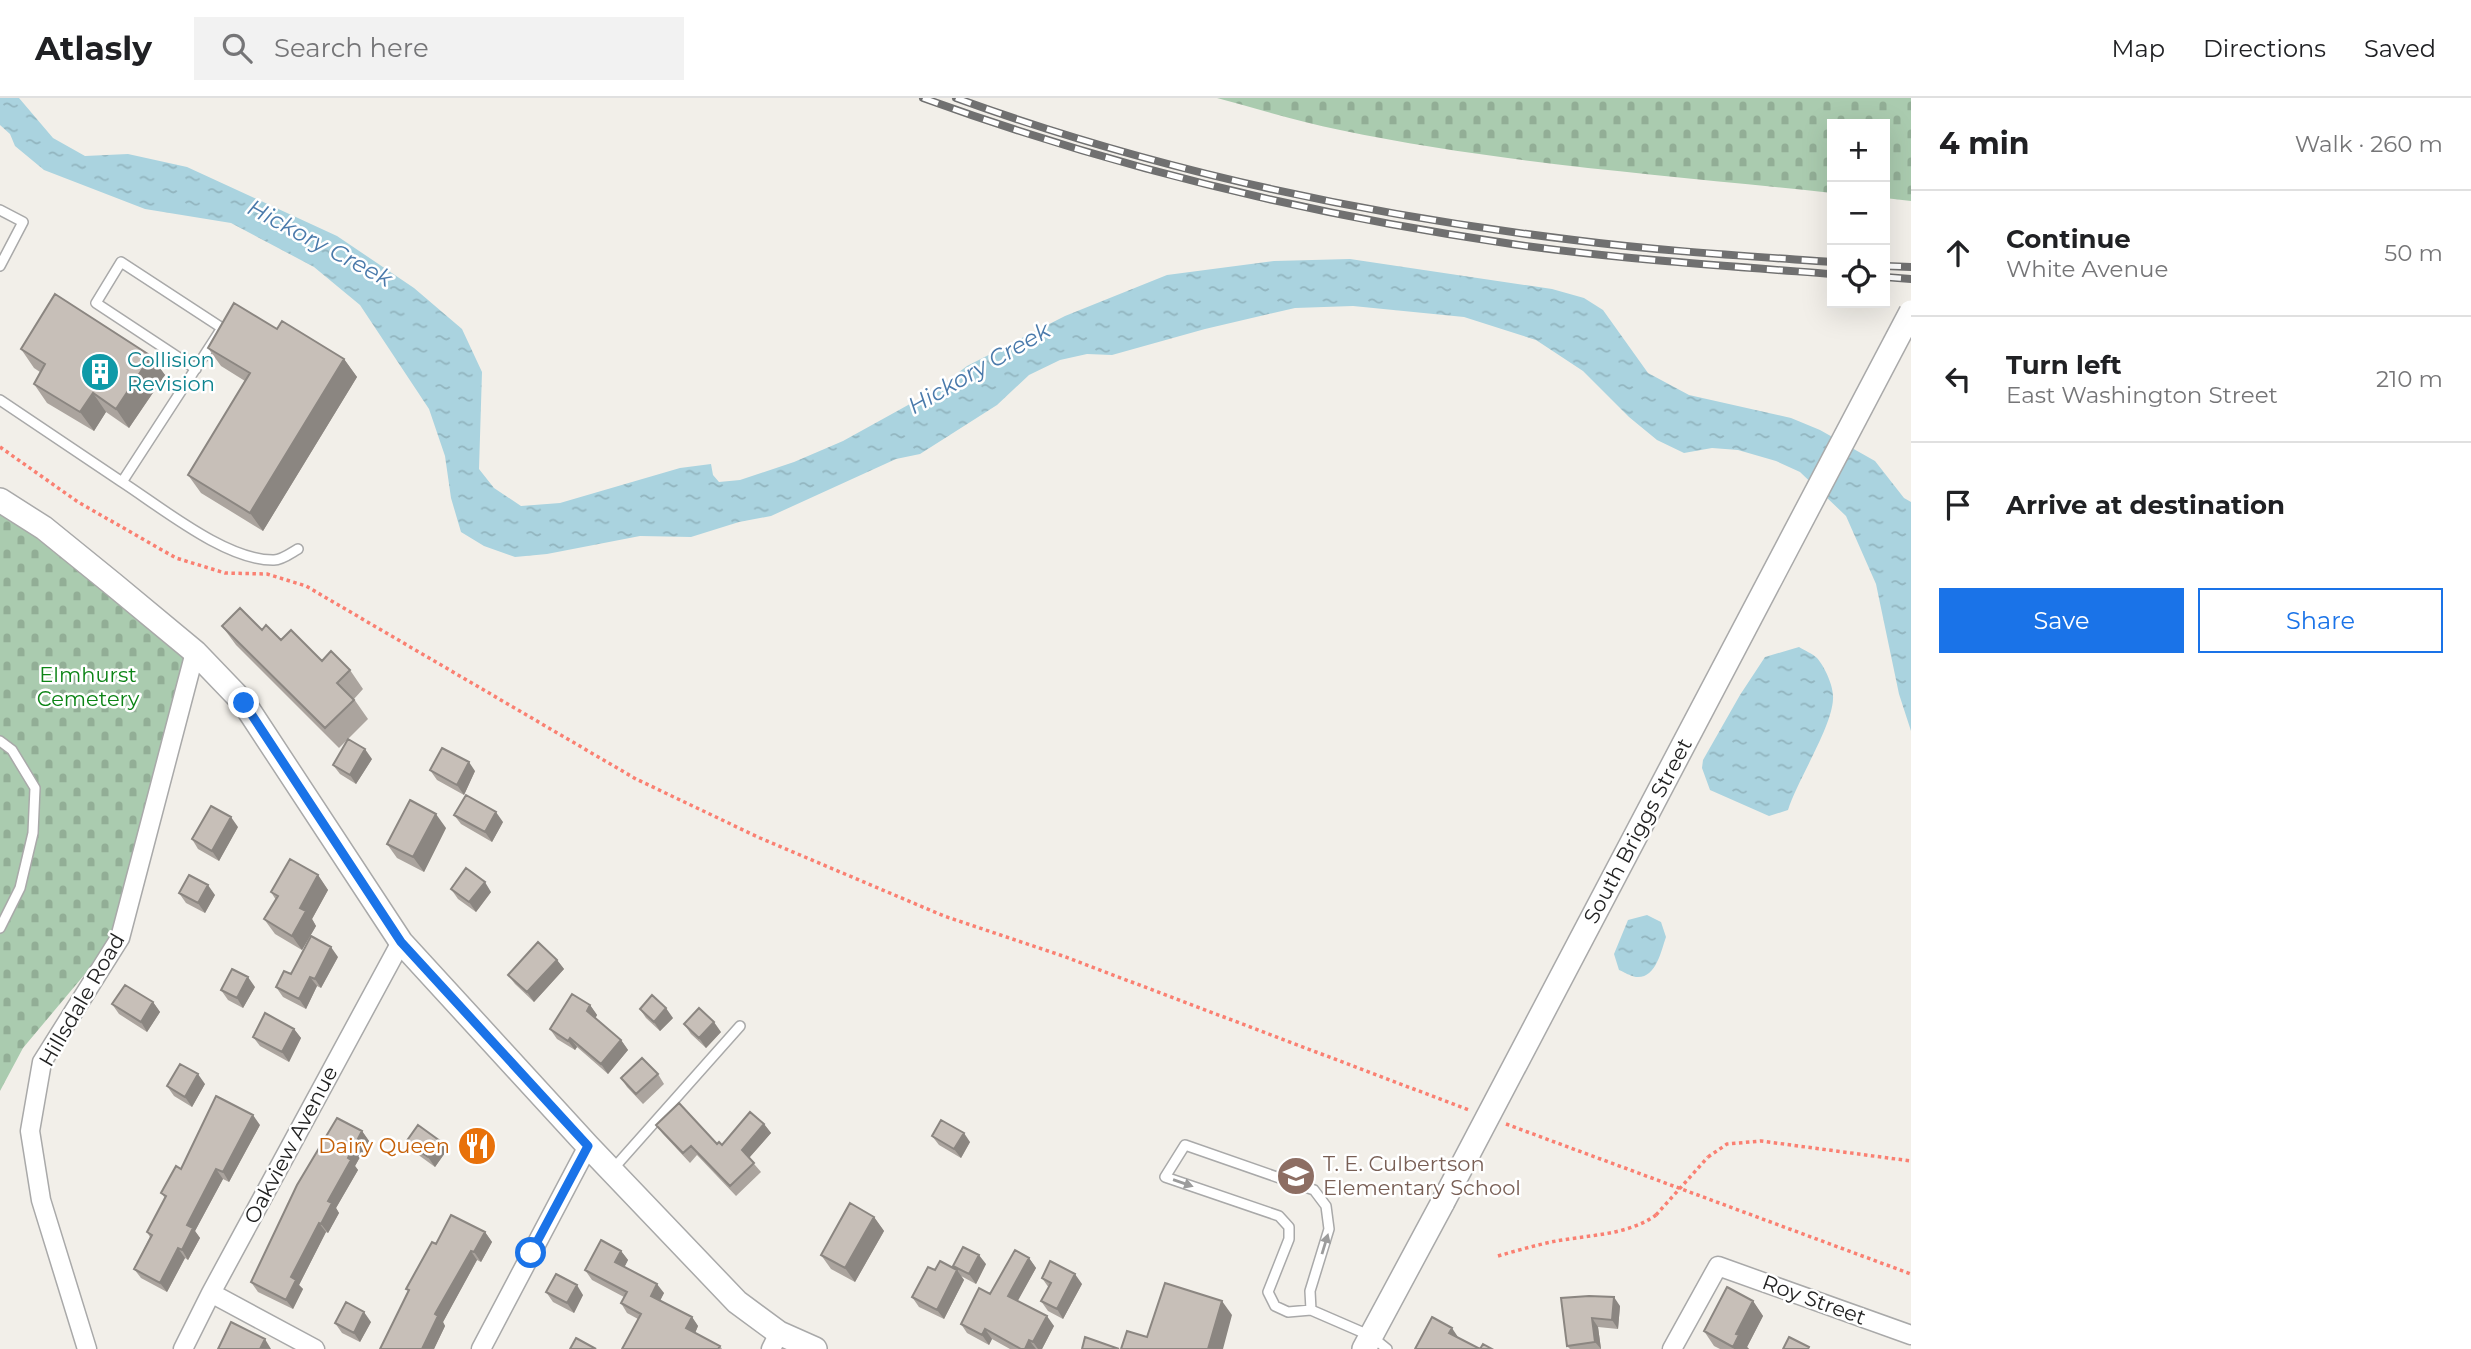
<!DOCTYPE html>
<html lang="en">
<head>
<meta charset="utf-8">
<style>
	:root { --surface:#fff; --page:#f2f2f2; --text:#202124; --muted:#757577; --line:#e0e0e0; --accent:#1a73e8 }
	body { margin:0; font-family:Montserrat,sans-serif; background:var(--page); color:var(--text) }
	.controls { position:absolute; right:21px; top:21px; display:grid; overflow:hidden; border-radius:0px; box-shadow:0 7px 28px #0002 }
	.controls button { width:63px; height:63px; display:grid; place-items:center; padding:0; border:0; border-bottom:2px solid var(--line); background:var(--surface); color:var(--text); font:35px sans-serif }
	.stop { position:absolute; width:21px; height:21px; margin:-16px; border:5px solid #1a73e8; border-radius:50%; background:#fff }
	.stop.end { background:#1a73e8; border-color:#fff; box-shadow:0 2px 7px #0008 }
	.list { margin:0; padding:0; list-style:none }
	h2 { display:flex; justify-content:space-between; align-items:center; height:91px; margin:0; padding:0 28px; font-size:30px }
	h2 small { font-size:23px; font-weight:400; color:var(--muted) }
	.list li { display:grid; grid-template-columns:46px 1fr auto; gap:21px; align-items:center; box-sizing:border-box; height:126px; padding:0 28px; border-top:2px solid var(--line) }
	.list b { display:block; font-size:26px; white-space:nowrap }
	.list p { margin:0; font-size:23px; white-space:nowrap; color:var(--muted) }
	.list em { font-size:23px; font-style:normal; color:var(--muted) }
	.actions { display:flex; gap:14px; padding:21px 28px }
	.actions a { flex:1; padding:16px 0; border:2px solid var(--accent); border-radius:0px; text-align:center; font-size:24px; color:var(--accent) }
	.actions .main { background:var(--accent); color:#fff }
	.icon { flex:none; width:38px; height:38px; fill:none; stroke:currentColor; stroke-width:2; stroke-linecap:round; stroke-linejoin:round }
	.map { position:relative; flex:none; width:1911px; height:1251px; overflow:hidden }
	header { display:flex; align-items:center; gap:42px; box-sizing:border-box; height:98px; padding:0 35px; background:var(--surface); border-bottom:2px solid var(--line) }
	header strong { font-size:33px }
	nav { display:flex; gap:38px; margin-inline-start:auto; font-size:24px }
	.search { width:490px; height:63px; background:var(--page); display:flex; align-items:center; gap:18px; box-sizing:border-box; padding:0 24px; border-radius:0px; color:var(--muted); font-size:26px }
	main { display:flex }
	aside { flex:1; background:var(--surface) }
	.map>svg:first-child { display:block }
	.cemetery { fill:url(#cemetery-stones) }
	.water { fill:url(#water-ripples) }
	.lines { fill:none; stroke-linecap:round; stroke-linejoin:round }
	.service-casing { stroke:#a9a9a9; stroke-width:12 }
	.minor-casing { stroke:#a9a9a9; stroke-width:21 }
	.tertiary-casing { stroke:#a9a9a9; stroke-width:26 }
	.path { stroke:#fa8072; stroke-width:3.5; stroke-dasharray:3.5 3.5; stroke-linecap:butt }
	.service { stroke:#fff; stroke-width:9 }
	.minor { stroke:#fff; stroke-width:18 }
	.tertiary { stroke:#fff; stroke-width:23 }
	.rail-casing { stroke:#707070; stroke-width:8 }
	.rail { stroke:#fff; stroke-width:5; stroke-dasharray:16; stroke-linecap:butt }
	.tertiary-bridge-casing { stroke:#a9a9a9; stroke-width:26; stroke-linecap:butt }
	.path-bridge { stroke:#fa8072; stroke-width:3.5; stroke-dasharray:3.5 3.5; stroke-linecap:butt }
	.tertiary-bridge { stroke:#fff; stroke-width:23 }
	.wall { fill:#aba49e }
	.shaded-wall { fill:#8b8681 }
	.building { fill:#c7bfb8; stroke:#8b8681; stroke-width:2 }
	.oneway { fill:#9c9c9c }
	.route { stroke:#1a73e8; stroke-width:9 }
	.labels { text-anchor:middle; stroke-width:5; stroke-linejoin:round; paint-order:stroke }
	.culture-label { font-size:21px; fill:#0d838f; stroke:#fff; text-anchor:start }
	.park-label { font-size:21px; fill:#0c8416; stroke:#fff }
	.street-label { font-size:21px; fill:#222; stroke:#fff }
	.food-label { font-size:21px; fill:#c56008; stroke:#fff; text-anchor:end }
	.education-label { font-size:21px; fill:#785e54; stroke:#fff; text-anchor:start }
	.water-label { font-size:23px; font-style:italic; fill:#4a7aab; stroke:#fff }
</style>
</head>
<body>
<header>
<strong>Atlasly</strong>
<div class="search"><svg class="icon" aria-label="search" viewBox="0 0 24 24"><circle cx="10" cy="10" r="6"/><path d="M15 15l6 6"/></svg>Search here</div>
<nav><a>Map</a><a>Directions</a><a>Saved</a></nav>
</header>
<main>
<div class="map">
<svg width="1911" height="1251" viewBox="0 0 1911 1251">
	<defs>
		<pattern id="cemetery-stones" width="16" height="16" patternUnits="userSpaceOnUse" patternTransform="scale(1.75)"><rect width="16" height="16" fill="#aacbaf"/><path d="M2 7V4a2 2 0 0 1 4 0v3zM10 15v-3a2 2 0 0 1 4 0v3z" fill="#92ae96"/></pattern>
		<pattern id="water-ripples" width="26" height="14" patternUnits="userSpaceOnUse" patternTransform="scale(1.75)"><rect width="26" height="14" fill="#aad3df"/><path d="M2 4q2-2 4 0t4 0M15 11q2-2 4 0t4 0" fill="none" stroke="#92b5bf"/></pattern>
	</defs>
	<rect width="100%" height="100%" fill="#f2efe9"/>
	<path class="cemetery" d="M1217,0H1911V103L1885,100V26H1832V95C1669,77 1502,66 1340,32C1299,24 1258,11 1217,0Z
		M0,410L188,554L116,839L23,950L0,993Z"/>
	<path class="water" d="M0,0H19L53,40L85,58L128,56L187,69L337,138L414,190L462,231L482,274L479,371L494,390L521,408L560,405L680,370L711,366L713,377L719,384L740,382L794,364L843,343L937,291L967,268L1065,218L1167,177L1274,163L1350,161L1552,191L1584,200L1603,212L1648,275L1689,297L1791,320L1820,332L1875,363L1904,400L1911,404V633L1899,596L1876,486L1846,418L1800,374L1776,363L1738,352L1712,350L1684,355L1657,342L1629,319L1583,273L1536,242L1464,219L1353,208L1295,210L1205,231L1112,257L1087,256L1060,262L1029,277L997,307L920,356L896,361L771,418L739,424L691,439L640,438L547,456L515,459L484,448L461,434L451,400L445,358L429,311L360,207L314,169L231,125L145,111L44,72L15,48L10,36L0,27Z
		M1799,549C1804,552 1813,556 1817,560C1825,569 1834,589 1833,601C1832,629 1798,681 1788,712L1769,718L1710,692L1702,670L1703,662L1740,597L1765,559Z
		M1647,817L1661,824L1666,839C1661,853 1656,881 1636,879C1630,878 1624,874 1619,872L1614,856L1628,822Z"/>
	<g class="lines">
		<defs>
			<path id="service" d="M0,112L23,124L0,168
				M0,302L122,384L222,230L121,164L96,205L196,271
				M122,384C162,410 227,463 274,462C282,462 291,455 298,451
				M0,643L12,652L35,690L33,735L20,790L0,830
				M613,1071L740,928
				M1311,1212L1310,1193L1329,1131L1326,1108L1314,1092L1185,1047L1165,1079L1279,1118L1289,1129V1141L1268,1194L1275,1208L1288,1214L1311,1212L1371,1238L1387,1251"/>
			<path id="minor" d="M211,1195L315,1251
				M87,1251L41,1102L30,1033L42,964L120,840L195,554
				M183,1251L211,1195L401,844
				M481,1251L588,1048
				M771,1251L779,1235
				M1672,1251L1718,1168L1911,1237"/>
			<path id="tertiary" d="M0,402L44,430L113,486L195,554L244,605L401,844L588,1048L737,1204L779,1235L815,1251
				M1364,1251L1443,1104"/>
		</defs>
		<use href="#service" class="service-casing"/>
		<use href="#minor" class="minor-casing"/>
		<use href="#tertiary" class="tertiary-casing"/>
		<path class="path" d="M0,349L78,404L176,460L225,475L267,476L306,488L636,681L760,740L944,818L1063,858L1469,1012
			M1506,1026L1911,1176
			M1708,1059L1727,1046L1761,1043L1911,1063
			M1498,1158C1515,1153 1533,1148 1551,1144C1585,1137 1627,1138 1656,1117"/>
		<use href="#service" class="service"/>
		<use href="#minor" class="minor"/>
		<use href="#tertiary" class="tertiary"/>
		<defs>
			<path id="rail" d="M923,0C1113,69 1311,117 1512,146C1618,161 1725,168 1832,176
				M956,0C1154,72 1365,117 1574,142C1660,153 1746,158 1832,164
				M1885,168L1911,169
				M1885,179L1911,181"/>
		</defs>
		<use href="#rail" class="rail-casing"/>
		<use href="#rail" class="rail"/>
		<defs>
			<path id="tertiary-bridge" d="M1443,1104L1911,214"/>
		</defs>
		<use href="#tertiary-bridge" class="tertiary-bridge-casing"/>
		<path class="path-bridge" d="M1656,1117L1708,1059"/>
		<use href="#tertiary-bridge" class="tertiary-bridge"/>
	</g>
	<path class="wall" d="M277,231L344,261L357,279L263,433L201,395L188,377L245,283L221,268L208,250Z
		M21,251L151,258L165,277L129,330L106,314L94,333L47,305L34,286L40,274L34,270Z
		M222,528L262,532L322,563L350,572L363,591L354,601L368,621L339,650L236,547Z
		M372,661L356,686L340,676L333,667Z
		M430,672L475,673L464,697L437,682Z
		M454,717L503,724L492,744L461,726Z
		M238,729L219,763L198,751L192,741Z
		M446,730L424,774L397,760L387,746Z
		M318,777L328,792L312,821L316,828L302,852L275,836L264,821L276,802L271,794Z
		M451,791L491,794L476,814L458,801Z
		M179,795L215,797L205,815L186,805Z
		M338,859L321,890L317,888L306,911L283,899L276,889L291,876Z
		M557,862L564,871L534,904L515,886L508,877Z
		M255,889L243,910L228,902L221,892Z
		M153,904L160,914L147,934L119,916L112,906Z
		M590,907L597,917L595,920L621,942L628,952L608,976L577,949L575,952L557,941L550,931Z
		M640,911L673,920L660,933L646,920Z
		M684,926L721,934L706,950L691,936Z
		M294,931L301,940L289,964L260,948L253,939Z
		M658,976L664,986L643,1006L627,989L621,980Z
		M205,986L192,1009L174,998L167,988Z
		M764,1026L771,1035L749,1060L761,1074L736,1098L697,1057L690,1065L663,1036L656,1027L722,1047Z
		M260,1027L229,1084L223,1081L195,1133L200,1140L188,1162L185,1160L167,1194L141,1180L134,1171L150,1139L147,1134L165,1100L161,1095L181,1071Z
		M362,1033L369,1043L355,1068L358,1072L336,1110L339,1115L328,1135L326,1134L299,1187L303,1191L293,1211L258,1194L251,1184Z
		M932,1038L970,1044L961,1060L939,1047Z
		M440,1043L447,1052L435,1069L413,1053L406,1044Z
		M874,1119L884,1133L855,1184L831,1171L821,1157Z
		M485,1134L492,1144L481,1164L477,1162L443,1224L445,1228L434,1251H380L409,1194L406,1191L436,1146Z
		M621,1153L628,1162L624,1169L664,1195L660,1202L692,1219L698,1228L695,1235L720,1248L722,1251H622L638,1221L627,1215L621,1205L624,1199L592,1182L585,1172Z
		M1029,1160L1036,1170L1017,1203L1054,1228L1042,1251H1010L992,1241L989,1247L967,1235L961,1226L990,1196Z
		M986,1166L976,1186L961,1178L964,1182L944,1221L919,1209L912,1199L935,1172L956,1171L953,1168Z
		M1042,1180L1082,1186L1063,1221L1048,1213L1041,1203L1049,1190Z
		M546,1194L583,1197L574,1215L553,1204Z
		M1561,1200L1620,1208L1618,1231L1598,1229L1601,1251H1570L1567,1248Z
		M1753,1203L1763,1218L1747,1249L1749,1251H1720L1714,1248L1704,1233Z
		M371,1224L360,1244L342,1235L335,1225Z"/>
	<path class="shaded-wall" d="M151,258L165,277L129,330L116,311Z
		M344,261L357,279L263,433L250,415Z
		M93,295L106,314L94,333L80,314Z
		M365,651L372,661L356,686L350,677Z
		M469,664L475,673L464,697L457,687Z
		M496,714L503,724L492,744L485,734Z
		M436,716L446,730L424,774L413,759Z
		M231,719L238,729L219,763L212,753Z
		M318,777L328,792L312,821L316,828L302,852L292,838L300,810Z
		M485,784L491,794L476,814L469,804Z
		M208,787L215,797L205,815L198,805Z
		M331,849L338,859L321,890L315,881Z
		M557,862L564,871L534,904L527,894Z
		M248,879L255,889L243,910L237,900Z
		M310,879L317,888L306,911L299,901Z
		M153,904L160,914L147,934L141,924Z
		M590,907L597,917L594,923L587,913Z
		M666,910L673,920L660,933L654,924Z
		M714,924L721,934L706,950L699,940Z
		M294,931L301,940L289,964L282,954Z
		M570,940L577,949L575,952L568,943Z
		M621,942L628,952L608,976L601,966Z
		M198,976L205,986L192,1009L185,999Z
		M253,1017L260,1027L229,1084L223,1074Z
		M764,1026L771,1035L748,1061L742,1052Z
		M362,1033L369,1043L355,1068L358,1072L336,1110L339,1115L328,1135L321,1126L328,1103L348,1060Z
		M964,1035L970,1044L961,1060L954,1051Z
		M440,1043L447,1052L435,1069L428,1059Z
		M216,1071L223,1081L195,1133L200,1140L188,1162L182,1152L187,1127Z
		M874,1119L884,1133L855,1184L845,1170Z
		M319,1125L326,1134L299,1187L303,1191L293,1211L286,1202L291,1179Z
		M485,1134L492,1144L481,1164L474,1154Z
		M178,1150L185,1160L167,1194L160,1185Z
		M471,1153L477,1162L443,1224L445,1228L434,1251H422L435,1216Z
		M621,1153L628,1162L622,1174L615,1164Z
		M979,1157L986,1166L976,1186L969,1176Z
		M1029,1160L1036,1170L1015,1208L1008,1198Z
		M957,1172L964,1182L944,1221L937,1212Z
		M1075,1176L1082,1186L1063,1221L1057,1211Z
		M657,1186L664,1195L658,1207L651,1198Z
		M577,1187L583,1197L574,1215L567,1205Z
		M1614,1199L1620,1208L1618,1231L1612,1222Z
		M1222,1203L1232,1217L1223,1251H1208Z
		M1753,1203L1763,1218L1747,1249L1749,1251H1734L1733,1249L1736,1236Z
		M364,1214L371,1224L360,1244L354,1235Z
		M1047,1218L1054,1228L1042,1251H1038L1033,1244Z
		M692,1219L698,1228L693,1240L686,1230Z
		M1592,1220L1598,1229L1601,1251L1595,1244Z
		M1452,1230L1458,1239L1449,1235Z
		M985,1231L992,1241L989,1247L982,1237Z
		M265,1241L271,1251H260Z
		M1029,1242L1036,1251H1025Z"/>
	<path class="building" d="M55,196L151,258L116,311L93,295L80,314L34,286L45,266L21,251Z
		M234,205L277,231L282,223L344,261L250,415L188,377L250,275L208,250Z
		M240,510L262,532L266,527L281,542L291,532L322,563L331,553L350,572L337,585L354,602L325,630L222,528Z
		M348,641L365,651L350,677L333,667Z
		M442,650L469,664L457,687L430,672Z
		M466,697L496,714L485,734L454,717Z
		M410,702L436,716L413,759L387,746Z
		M211,708L231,719L212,753L192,741Z
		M290,761L318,777L300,810L306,813L292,838L264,821L278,798L271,794Z
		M466,770L485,784L469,804L451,791Z
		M189,777L208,787L198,805L179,795Z
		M311,838L331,849L315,881L310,879L299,901L276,889L284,873L291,876Z
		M538,844L557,862L527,894L508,877Z
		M232,871L248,879L237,900L221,892Z
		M125,887L153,904L141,924L112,906Z
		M572,896L590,907L587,913L621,942L601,966L570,940L568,943L550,931Z
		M652,897L666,910L654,924L640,911Z
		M699,910L714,924L699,940L684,926Z
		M265,915L294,931L282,954L253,939Z
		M642,960L658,976L636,996L621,980Z
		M180,966L198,976L185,999L167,988Z
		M216,998L253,1017L223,1074L216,1071L187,1127L193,1130L182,1152L178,1150L160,1185L134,1171L152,1137L147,1134L166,1098L161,1095L176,1068L181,1071Z
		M679,1005L717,1046L719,1044L722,1047L750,1014L764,1026L742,1052L754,1065L730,1088L691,1048L683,1055L656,1027Z
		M337,1020L362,1033L348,1060L351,1062L328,1103L332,1105L321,1126L319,1125L291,1179L296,1182L286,1202L251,1184L297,1087Z
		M941,1022L964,1035L954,1051L932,1038Z
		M418,1027L440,1043L428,1059L406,1044Z
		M850,1105L874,1119L845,1170L821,1157Z
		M451,1117L485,1134L474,1154L471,1153L435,1216L438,1218L422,1251H380L409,1192L406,1191L432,1144L436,1146Z
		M601,1142L621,1153L615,1164L657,1186L651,1198L692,1219L686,1230L720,1248L718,1251H622L641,1216L621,1205L627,1194L585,1172Z
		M963,1149L979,1157L969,1176L953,1168Z
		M1015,1152L1029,1160L1008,1198L1047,1218L1033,1244L1029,1242L1025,1251H1021L985,1231L982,1237L961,1226L979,1190L990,1196Z
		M940,1163L957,1172L937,1212L912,1199L928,1169L935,1172Z
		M1050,1163L1075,1176L1057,1211L1041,1203L1051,1185L1042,1180Z
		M556,1176L577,1187L567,1205L546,1194Z
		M1165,1185L1222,1203L1208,1251H1121L1127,1233L1147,1239Z
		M1727,1189L1753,1203L1736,1236L1739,1237L1733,1249L1704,1233Z
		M1589,1198L1614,1199L1612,1222L1592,1220L1595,1244L1567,1248L1561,1200Z
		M346,1204L364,1214L354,1235L335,1225Z
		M1432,1219L1452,1230L1449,1235L1480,1251L1483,1246L1492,1251H1415Z
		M231,1224L265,1241L260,1251H218Z
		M1085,1239L1119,1251H1082Z
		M1789,1239L1809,1249L1808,1251H1783Z
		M576,1240L596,1251H570Z"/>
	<defs><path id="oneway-solid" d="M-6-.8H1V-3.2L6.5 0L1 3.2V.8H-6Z" transform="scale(1.75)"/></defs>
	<g class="oneway">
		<use href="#oneway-solid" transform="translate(1183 1085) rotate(19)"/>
		<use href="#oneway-solid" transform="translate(1325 1146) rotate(-73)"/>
	</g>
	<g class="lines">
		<path class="route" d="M244,605L401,844L588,1048L531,1155"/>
	</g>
	<defs>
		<symbol id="building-disc" viewBox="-11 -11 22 22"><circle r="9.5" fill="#0f9aa8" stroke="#fff"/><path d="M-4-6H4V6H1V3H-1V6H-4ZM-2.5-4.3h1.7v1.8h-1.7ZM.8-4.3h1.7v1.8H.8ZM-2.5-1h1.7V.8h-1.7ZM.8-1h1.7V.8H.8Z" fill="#fff"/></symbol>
		<symbol id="restaurant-disc" viewBox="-11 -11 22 22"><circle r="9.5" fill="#e8710a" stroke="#fff"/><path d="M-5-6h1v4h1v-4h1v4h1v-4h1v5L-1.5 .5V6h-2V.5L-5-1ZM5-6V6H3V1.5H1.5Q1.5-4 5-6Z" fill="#fff"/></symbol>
		<symbol id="school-disc" viewBox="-11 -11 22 22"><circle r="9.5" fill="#8d6e63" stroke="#fff"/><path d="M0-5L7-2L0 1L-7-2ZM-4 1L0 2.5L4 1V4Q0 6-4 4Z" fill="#fff"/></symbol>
	</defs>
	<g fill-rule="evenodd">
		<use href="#building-disc" x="78" y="252" width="44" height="44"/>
		<use href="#restaurant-disc" x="455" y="1026" width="44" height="44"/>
		<use href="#school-disc" x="1274" y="1056" width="44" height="44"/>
	</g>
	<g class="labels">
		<g class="culture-label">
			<text x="127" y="269">Collision<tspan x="127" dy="24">Revision</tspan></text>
		</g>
		<g class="park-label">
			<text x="88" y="584">Elmhurst<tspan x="88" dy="24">Cemetery</tspan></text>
		</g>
		<g class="street-label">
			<text transform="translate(1638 733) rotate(-62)" y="7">South Briggs Street</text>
			<text transform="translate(82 902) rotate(-60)" y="7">Hillsdale Road</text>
			<text transform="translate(291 1047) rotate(-62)" y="7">Oakview Avenue</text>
			<text transform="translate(1814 1202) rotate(20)" y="7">Roy Street</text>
		</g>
		<g class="food-label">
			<text x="450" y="1055">Dairy Queen</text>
		</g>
		<g class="education-label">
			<text x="1323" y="1073">T. E. Culbertson<tspan x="1323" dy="24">Elementary School</tspan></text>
		</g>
		<g class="water-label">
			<text transform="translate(320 145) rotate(28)" y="8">Hickory Creek</text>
			<text transform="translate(979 270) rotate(-30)" y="8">Hickory Creek</text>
		</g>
	</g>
</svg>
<div class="controls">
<button>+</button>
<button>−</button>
<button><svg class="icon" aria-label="locate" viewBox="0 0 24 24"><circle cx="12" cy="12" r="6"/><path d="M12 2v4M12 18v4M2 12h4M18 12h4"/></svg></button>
</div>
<div class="stop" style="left:531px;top:1155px"></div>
<div class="stop end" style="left:244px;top:605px"></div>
</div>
<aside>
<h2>4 min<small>Walk · 260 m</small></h2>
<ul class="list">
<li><svg class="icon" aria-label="ahead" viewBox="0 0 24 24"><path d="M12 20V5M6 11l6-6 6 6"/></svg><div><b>Continue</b><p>White Avenue</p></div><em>50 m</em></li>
<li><svg class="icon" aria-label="left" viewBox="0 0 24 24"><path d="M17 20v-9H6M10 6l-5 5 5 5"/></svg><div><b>Turn left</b><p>East Washington Street</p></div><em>210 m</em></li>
<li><svg class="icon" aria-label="arrive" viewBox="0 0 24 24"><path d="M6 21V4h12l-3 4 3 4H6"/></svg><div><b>Arrive at destination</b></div></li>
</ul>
<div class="actions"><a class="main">Save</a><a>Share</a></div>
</aside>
</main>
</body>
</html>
